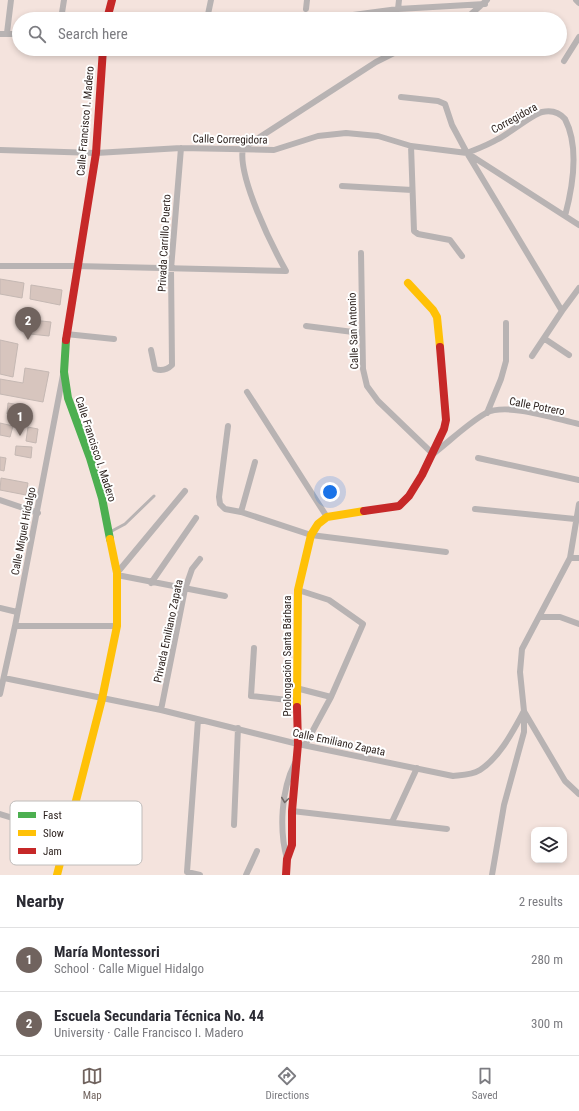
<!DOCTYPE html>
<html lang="en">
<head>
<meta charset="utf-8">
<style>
	:root { --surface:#fff; --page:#f7f7f7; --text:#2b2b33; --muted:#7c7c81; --line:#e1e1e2; --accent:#70635e }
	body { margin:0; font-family:"Roboto Condensed",sans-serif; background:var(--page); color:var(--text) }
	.controls { position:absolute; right:12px; bottom:12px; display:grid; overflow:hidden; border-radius:8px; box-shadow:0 2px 6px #0003 }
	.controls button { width:36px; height:36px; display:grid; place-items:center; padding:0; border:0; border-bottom:1px solid var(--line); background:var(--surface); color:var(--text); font:20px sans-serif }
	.you { position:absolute; left:330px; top:492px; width:14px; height:14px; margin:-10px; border:3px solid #fff; border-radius:50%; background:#1a73e8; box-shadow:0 0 0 6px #1a73e833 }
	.badge { display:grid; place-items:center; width:26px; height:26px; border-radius:50%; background:var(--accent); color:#fff; font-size:13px; font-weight:700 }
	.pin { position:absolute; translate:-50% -33px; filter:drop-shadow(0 1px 2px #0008) }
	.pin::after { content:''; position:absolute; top:21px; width:14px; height:12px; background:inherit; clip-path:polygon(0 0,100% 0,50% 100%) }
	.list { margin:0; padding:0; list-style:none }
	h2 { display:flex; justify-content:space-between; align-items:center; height:52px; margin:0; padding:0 16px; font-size:17px }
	h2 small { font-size:13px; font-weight:400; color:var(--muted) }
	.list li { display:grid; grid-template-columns:26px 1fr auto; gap:12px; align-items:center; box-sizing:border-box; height:64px; padding:0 16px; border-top:1px solid var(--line) }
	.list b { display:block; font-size:15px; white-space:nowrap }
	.list p { margin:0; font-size:13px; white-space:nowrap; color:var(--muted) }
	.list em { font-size:13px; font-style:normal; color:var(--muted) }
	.icon { flex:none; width:22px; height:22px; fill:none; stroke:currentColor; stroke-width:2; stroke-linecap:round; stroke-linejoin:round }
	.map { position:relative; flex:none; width:579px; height:875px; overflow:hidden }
	.search { position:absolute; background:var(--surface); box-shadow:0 2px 6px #0003; left:12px; right:12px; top:12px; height:44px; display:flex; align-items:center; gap:10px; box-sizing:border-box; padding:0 14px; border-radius:22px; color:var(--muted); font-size:15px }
	.sheet { height:180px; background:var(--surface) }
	nav { display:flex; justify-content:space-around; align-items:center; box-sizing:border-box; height:56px; border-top:1px solid var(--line); background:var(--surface); font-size:11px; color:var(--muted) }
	nav a { display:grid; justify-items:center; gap:2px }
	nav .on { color:var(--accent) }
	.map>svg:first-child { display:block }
	.building { fill:#d7c5be; stroke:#c5b8b3 }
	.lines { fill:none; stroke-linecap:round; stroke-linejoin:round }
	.lane { stroke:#b8b3b3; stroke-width:3 }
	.street { stroke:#b8b3b3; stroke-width:6 }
	.fast { stroke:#4caf50; stroke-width:8 }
	.slow { stroke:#ffc107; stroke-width:8 }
	.jam { stroke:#c62828; stroke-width:8 }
	.oneway { stroke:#706866 }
	.labels { text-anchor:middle; stroke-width:4; stroke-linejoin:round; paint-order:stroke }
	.street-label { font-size:11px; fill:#291e1a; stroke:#fff }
	.key { fill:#fff; stroke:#bfbcba; stroke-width:1 }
	.key-label { font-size:11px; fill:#291e1a }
</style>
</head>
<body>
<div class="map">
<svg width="579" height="875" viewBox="0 0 579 875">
	<rect width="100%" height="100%" fill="#f4e3dd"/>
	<path class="building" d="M0,279L24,283L22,298L0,294Z
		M31,285L62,290L60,305L30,299Z
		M32,320L51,322L49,336L30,334Z
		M0,340L18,344L13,377L0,374Z
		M25,368L49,372L43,402L0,394V379L23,383Z
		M8,403L20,405L18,417L7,414Z
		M0,423L13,426L10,437L0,435Z
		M28,427L38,429L36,443L26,441Z
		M16,446L32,447L31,458L15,455Z
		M0,457L6,458L4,471L0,470Z
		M1,478L28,483L26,495L0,490Z"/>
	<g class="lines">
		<path class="lane" d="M110,532L125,524L154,496"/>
		<path class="street" d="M576,0L579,3
			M306,9L307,0
			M398,9L399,0
			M61,19L64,0
			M207,19L211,0
			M323,19L398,9L485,4
			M462,19L470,15L487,0
			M7,33L11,0
			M0,34H19
			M564,61L579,37
			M401,97L438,101L445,104L452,125L467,153L562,311
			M411,146L414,231L418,234L450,240L462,256
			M0,150L96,153L181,148L274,150L318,136L346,133L378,136L411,146L467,153L579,225
			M467,153C477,149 488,145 498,139C510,133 531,115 542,112C551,110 559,112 565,119C579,146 573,186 565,216
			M342,186L412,190
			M361,253L363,369L367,386L378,401L433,454C450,441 467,424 486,413C507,402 556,419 579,424
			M0,266H76L286,271C272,246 237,176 243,148L376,62L402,49
			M306,326L361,333
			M66,334L114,339
			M545,339L569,355
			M151,350L155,369C161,371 167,370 172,365L171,269L181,148
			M532,356L562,311L579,288
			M247,392L327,517
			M487,413L501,379L506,361V323
			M228,426L219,497L220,504L225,509L241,512L311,535L446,552
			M478,458L579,480
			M0,500L38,513
			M475,509L575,519
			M241,512L255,462
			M570,558H579
			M117,573L185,491
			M117,575L225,596
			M151,583L196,518
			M298,590L329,600L363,624L331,697L305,745
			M0,608L17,612
			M540,617H560L579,624
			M15,626H117
			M254,648L251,696L297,701
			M4,678L161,710L298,744L453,776C462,775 472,775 480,770C500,757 513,731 524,711
			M296,688L331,697
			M0,694L15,626L63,375
			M161,710L185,589L192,569L200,559
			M525,713L565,781L579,794
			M198,720L187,872L200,875
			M292,811L447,829
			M0,814L68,835
			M392,822L417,768
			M234,825L238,728
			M287,859C279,830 281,790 295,763
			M246,875L257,851
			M492,875L504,805L524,732V711L520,672L522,649L570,558L579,504"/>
		<path class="fast" d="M66,340L64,372L68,398L90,458L102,498L110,539"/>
		<path class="slow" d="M408,283L433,310L437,317L440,347
			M297,707L298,590L311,535L318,524L327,517L364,511
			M57,875L102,699L117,626V573L110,539"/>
		<path class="jam" d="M107,19L112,0
			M66,340L96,153L103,49
			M364,511L399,506L409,496L422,475L444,429L446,420L440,347
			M286,875L287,859L292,845V811L298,744L297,707"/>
	</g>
	<defs><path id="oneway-chevron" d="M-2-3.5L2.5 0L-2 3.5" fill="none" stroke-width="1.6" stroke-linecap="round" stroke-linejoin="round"/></defs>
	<use class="oneway" href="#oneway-chevron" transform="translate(285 800) rotate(98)"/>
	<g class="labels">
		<g class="street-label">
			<text transform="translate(514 118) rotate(-29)" y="4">Corregidora</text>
			<text transform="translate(85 121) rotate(-85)" y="4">Calle Francisco I. Madero</text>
			<text transform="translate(230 139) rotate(1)" y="4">Calle Corregidora</text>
			<text transform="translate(164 243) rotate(-87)" y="4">Privada Carrillo Puerto</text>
			<text transform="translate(353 331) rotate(-92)" y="4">Calle San Antonio</text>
			<text transform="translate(537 406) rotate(11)" y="4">Calle Potrero</text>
			<text transform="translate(96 449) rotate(72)" y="4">Calle Francisco I. Madero</text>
			<text transform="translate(23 531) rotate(-79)" y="4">Calle Miguel Hidalgo</text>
			<text transform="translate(168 631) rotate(-78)" y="4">Privada Emiliano Zapata</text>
			<text transform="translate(287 656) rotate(-90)" y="4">Prolongación Santa Bárbara</text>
			<text transform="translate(339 742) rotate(12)" y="4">Calle Emiliano Zapata</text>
		</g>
	</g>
	<rect x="10" y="801" width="132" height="64" rx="6" class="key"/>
	<rect x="18" y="812" width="18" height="6" fill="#4caf50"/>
	<rect x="18" y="830" width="18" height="6" fill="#ffc107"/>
	<rect x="18" y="848" width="18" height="6" fill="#c62828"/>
	<g class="key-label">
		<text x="43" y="819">Fast</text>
		<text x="43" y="837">Slow</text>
		<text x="43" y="855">Jam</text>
	</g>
</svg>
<div class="controls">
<button><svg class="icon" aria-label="layers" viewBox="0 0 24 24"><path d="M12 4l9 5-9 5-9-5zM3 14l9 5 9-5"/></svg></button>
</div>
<div class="you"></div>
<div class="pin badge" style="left:20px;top:436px">1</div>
<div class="pin badge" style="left:28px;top:340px">2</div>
<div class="search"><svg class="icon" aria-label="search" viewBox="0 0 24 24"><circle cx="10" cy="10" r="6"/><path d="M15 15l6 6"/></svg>Search here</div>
</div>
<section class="sheet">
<h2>Nearby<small>2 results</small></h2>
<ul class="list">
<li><span class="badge">1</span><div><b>María Montessori</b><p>School · Calle Miguel Hidalgo</p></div><em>280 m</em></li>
<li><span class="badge">2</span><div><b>Escuela Secundaria Técnica No. 44</b><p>University · Calle Francisco I. Madero</p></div><em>300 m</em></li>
</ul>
</section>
<nav>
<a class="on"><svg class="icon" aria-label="map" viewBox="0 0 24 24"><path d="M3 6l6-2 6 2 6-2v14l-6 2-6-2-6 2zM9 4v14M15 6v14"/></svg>Map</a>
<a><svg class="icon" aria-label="directions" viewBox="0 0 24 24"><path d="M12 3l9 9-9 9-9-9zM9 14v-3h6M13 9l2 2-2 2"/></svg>Directions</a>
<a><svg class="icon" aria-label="saved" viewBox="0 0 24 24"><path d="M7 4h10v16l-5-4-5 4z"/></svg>Saved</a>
</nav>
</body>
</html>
